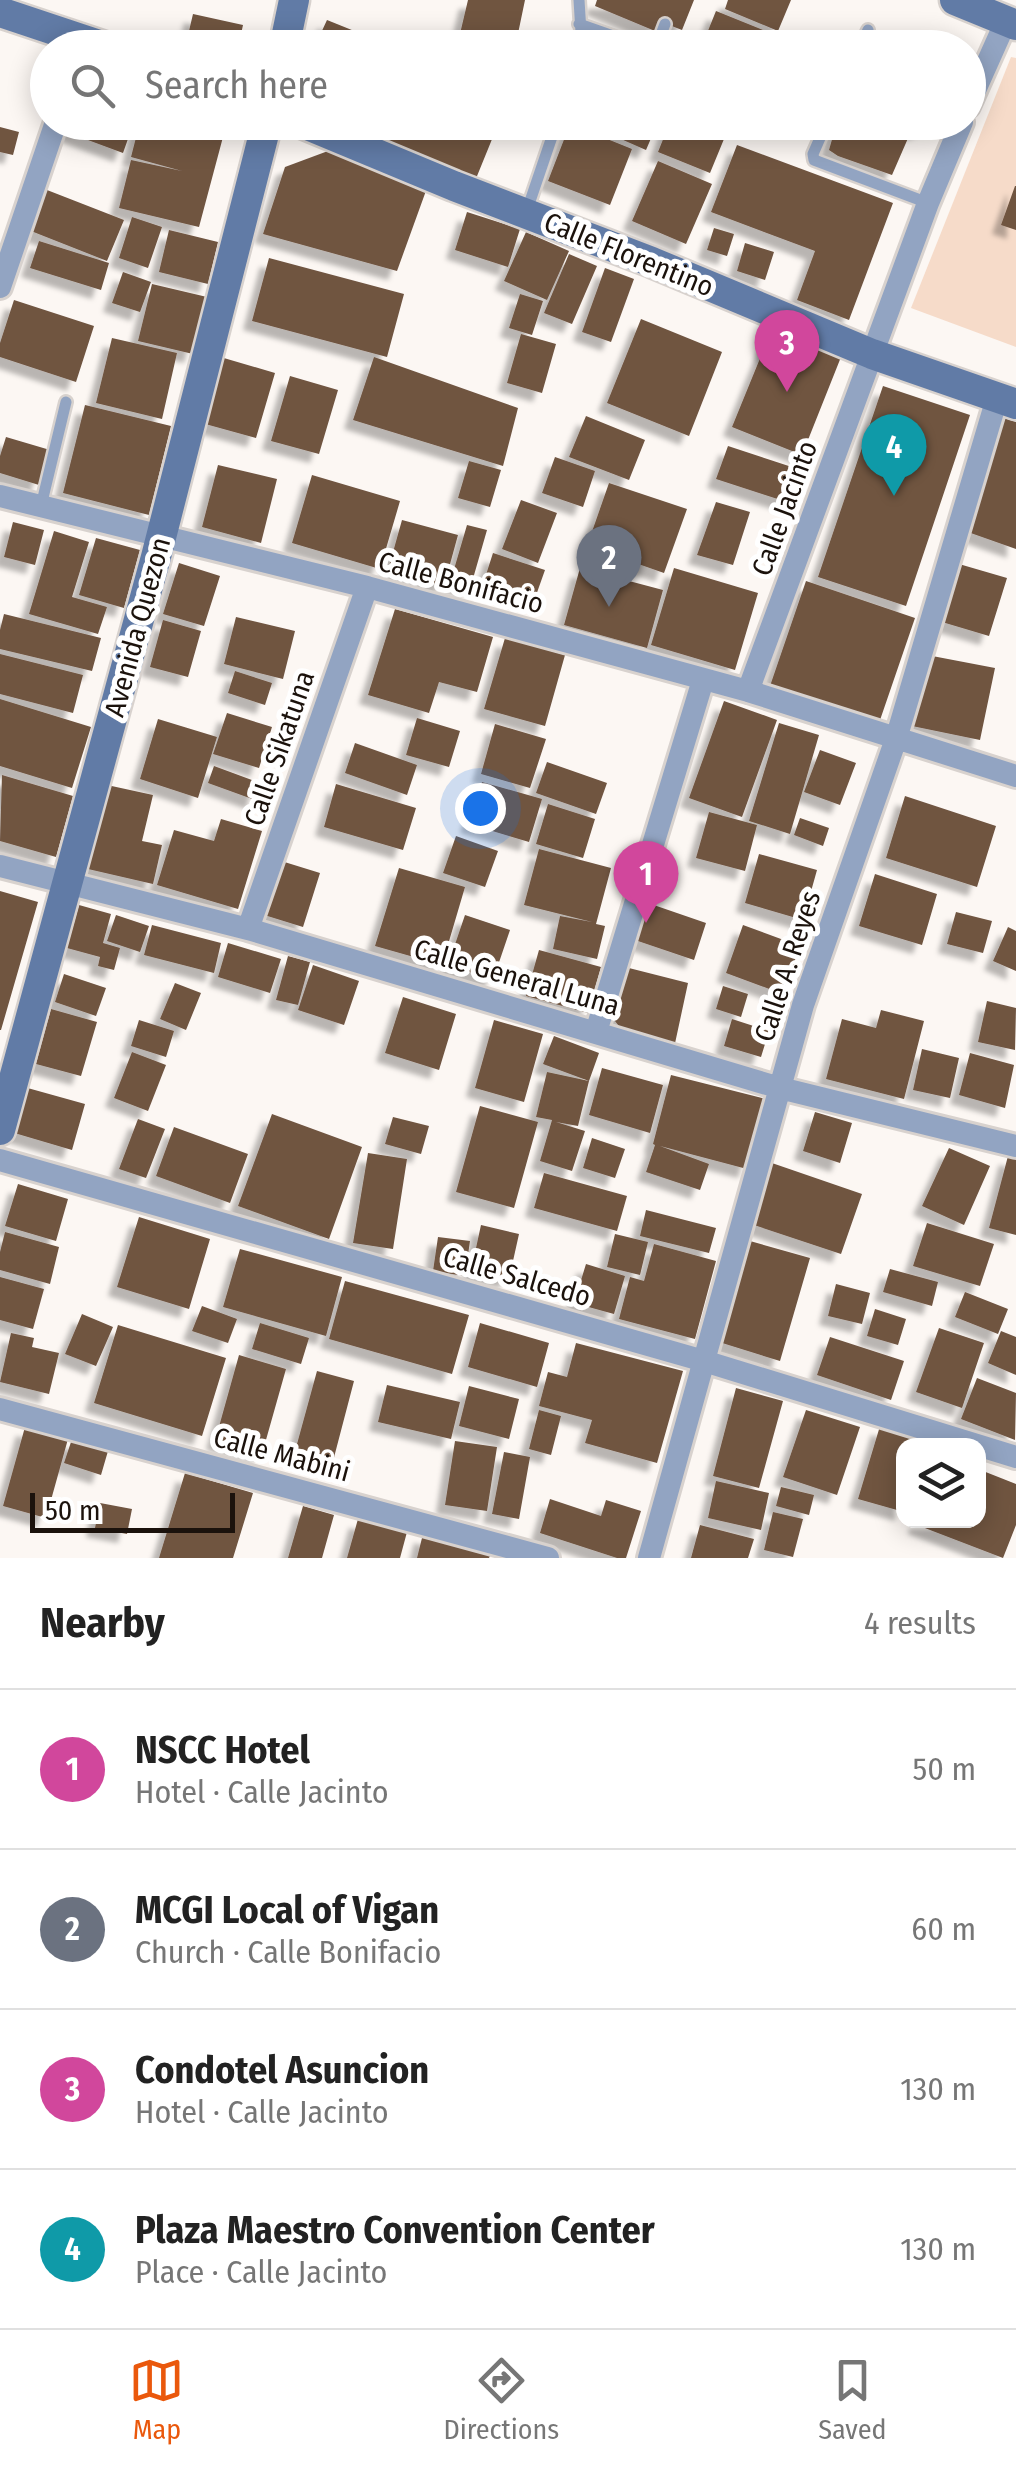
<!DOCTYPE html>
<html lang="en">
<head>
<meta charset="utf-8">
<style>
	:root { --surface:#fff; --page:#f2f2f2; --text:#222; --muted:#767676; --line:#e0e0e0; --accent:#ea580c }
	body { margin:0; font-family:"Fira Sans Condensed",sans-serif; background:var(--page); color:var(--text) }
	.controls { position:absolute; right:30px; bottom:30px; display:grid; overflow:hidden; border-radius:20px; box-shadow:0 5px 25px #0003 }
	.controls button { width:90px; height:90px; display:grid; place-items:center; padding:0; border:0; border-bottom:2px solid var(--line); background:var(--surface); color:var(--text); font:50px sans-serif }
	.scale { position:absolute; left:30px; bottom:25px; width:205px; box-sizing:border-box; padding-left:10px; border:5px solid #1b120c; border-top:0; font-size:28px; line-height:35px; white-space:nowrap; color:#1b120c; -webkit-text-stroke:8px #fff; paint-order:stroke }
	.you { position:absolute; left:480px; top:808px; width:35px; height:35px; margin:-25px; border:8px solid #fff; border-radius:50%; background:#1a73e8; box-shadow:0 0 0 15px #1a73e833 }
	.badge { display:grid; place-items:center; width:65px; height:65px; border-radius:50%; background:var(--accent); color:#fff; font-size:32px; font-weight:700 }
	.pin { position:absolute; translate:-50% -82px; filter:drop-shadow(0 2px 5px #0008) }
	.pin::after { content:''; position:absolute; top:52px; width:35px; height:30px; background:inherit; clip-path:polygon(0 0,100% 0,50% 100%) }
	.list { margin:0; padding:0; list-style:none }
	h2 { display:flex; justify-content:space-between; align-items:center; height:130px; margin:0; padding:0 40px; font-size:42px }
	h2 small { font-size:32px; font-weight:400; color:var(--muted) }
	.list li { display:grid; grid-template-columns:65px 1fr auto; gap:30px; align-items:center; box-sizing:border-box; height:160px; padding:0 40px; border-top:2px solid var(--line) }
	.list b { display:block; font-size:38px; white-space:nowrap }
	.list p { margin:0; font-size:32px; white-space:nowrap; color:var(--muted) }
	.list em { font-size:32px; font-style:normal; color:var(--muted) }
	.icon { flex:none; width:55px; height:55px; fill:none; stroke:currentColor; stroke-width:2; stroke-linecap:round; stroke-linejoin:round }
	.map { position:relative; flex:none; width:1016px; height:1558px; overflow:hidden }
	.search { position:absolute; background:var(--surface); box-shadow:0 5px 25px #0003; left:30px; right:30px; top:30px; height:110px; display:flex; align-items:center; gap:25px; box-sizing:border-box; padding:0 35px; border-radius:55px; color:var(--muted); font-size:38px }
	.sheet { height:770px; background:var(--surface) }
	nav { display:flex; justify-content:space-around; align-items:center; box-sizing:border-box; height:140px; border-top:2px solid var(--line); background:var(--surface); font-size:28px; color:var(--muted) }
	nav a { display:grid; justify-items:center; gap:5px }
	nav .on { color:var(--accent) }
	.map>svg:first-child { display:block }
	.green { fill:#f6dbc9 }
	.building { fill:#6f5441; filter:url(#shadow) }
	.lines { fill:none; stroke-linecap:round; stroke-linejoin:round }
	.lane-casing { stroke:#d8d2ce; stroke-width:16 }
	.street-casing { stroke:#d8d2ce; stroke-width:28 }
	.secondary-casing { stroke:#d8d2ce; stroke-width:35 }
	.lane { stroke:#92a4c2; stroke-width:11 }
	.street { stroke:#92a4c2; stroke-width:22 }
	.secondary { stroke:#617ba6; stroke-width:30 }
	.labels { text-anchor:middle; stroke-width:10; stroke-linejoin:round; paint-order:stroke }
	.street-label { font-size:28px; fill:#1b120c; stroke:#fff }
</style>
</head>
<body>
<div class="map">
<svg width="1016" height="1558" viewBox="0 0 1016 1558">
	<defs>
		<filter id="shadow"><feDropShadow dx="-9" dy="9" stdDeviation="2.5" flood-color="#0004"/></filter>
	</defs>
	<rect width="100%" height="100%" fill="#fcf7f3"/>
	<path class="green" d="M1011,57L1016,58V347L911,308Z"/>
	<path class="building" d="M468,0H525L515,48H446L448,36L459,38Z
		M597,0H694L682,30L659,21L655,31L595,6Z
		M728,0H791L778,31L725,9Z
		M716,11L768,32L761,48H701Z
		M193,14L243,25L238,48H185Z
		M327,20L394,47V48H314Z
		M73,122H134L123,153L69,133Z
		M140,122H227L199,227L119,208L131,160L182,171L131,157Z
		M340,122H499L475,181Z
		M620,122H658L646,150L614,136Z
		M670,122H731L710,173L658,152Z
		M837,122H935L917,131L912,129L892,175L838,156L829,150Z
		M570,124L632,149L610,205L548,181Z
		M0,127L19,132L13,155L0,152Z
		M737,145L893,203L849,320L797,300L815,251L711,212Z
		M328,151L427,188L397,271L263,234L285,167Z
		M658,161L712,184L686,244L632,221Z
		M1015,186H1016V230L1001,225Z
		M47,190L124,220L107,261L31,231Z
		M467,212L520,229L508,267L455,250Z
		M132,217L162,227L148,268L119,258Z
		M714,228L734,234L727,256L707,250Z
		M169,230L218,242L208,284L159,272Z
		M526,232L569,251L547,300L504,281Z
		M39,241L109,263L101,290L30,268Z
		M745,243L774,252L765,280L737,271Z
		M569,254L597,266L572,324L544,313Z
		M269,258L404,294L387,357L252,321Z
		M605,268L634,279L611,342L582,332Z
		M123,272L151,282L140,312L112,303Z
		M152,284L207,297L193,354L138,341Z
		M520,294L543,301L532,335L509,328Z
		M14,300L94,326L76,382L0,357V343Z
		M641,319L722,352L689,436L607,403Z
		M772,329L841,357L802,455L732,427Z
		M521,334L556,344L542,393L507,383Z
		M112,338L177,353L162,419L96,403Z
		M217,356L275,373L256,438L198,422Z
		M374,357L518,408L503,466L353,420Z
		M290,376L338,390L319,454L271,441Z
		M883,386L970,415L906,606L818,577Z
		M85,405L171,426L149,515L63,493Z
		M586,416L645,440L629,480L569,457Z
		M1004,418L1016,422V549L965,531Z
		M6,437L50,450L39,485L0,473V456Z
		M728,446L798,469L787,502L716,479Z
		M555,457L595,471L583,507L542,493Z
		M469,461L501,470L490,507L458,498Z
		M218,465L277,479L261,543L202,527Z
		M312,475L400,501L380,569L292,543Z
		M609,483L687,509L664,573L587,546Z
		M521,500L557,513L538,563L502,549Z
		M716,502L750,512L733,565L697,555Z
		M402,520L458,535L444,586L388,570Z
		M13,522L44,530L35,565L4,557Z
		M467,525L487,530L470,589L450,583Z
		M54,531L89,542L72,597L107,607L98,634L29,614Z
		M96,538L140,550L124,608L79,595Z
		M493,553L545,570L534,601L483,584Z
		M179,563L220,576L204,626L163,614Z
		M959,564L1007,578L989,636L942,622Z
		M580,568L663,590L647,648L564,625Z
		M674,568L758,593L735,670L651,645Z
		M806,581L915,618L879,723L770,686Z
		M395,609L493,637L477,692L439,682L429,713L368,695Z
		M4,614L101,638L92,671L0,649V630Z
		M236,617L295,631L283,679L224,664Z
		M163,620L201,631L188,677L150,667Z
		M505,638L565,655L545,726L484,709Z
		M0,654L83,675L73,713L0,694Z
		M927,655L995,668L980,740L912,726Z
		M235,671L272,683L265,705L228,693Z
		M0,699L91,727L72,788L0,766Z
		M724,701L777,720L742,817L689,798Z
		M227,713L272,727L259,768L213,754Z
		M417,718L460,731L449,767L406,755Z
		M158,719L217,737L198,798L140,779Z
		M779,723L819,735L790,834L749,821Z
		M495,724L546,739L530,788L481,774Z
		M355,743L417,765L407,795L345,773Z
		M820,750L856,763L840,805L804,792Z
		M547,762L607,783L596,814L536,793Z
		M214,766L260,783L255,800L208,783Z
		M2,775L73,796L56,857L0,841Z
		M482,782L542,799L529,842L469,824Z
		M336,784L416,808L403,850L324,827Z
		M107,785L153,795L142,841L162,845L153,884L88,869Z
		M905,796L996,826L977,887L886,858Z
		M548,804L595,819L583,858L536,844Z
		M709,812L757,825L745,871L696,858Z
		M800,818L829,828L823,846L794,835Z
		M221,819L262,831L238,909L157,885L174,830L214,841Z
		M456,836L498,851L485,887L443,873Z
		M539,849L611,868L596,924L605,926L597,959L553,949L560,916L592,922L524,905Z
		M759,854L817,870L803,920L745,903Z
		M278,860L320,873L303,927L261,914Z
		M399,868L465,887L442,965L375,946Z
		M875,874L937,894L922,945L859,926Z
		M0,891L38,902L1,1030H0Z
		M645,902L706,923L694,960L632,939Z
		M79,905L111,914L103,943L120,948L114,970L98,966L100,957L67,948Z
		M956,912L992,921L983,953L947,944Z
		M116,915L149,926L140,952L107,941Z
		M465,915L510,930L493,980L448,965Z
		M152,925L221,943L214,973L144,955Z
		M743,925L800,946L783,994L726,973Z
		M1008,927L1016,931V971L993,961Z
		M228,943L281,959L270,993L218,977Z
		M539,950L601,967L588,1013L526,996Z
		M288,956L310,962L298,1005L276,1000Z
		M313,965L359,981L344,1025L298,1010Z
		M621,966L688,983L674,1048L625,1034L608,1012Z
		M64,974L106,988L96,1016L55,1002Z
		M175,983L201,993L186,1030L160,1019Z
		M723,986L748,994L741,1017L716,1009Z
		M403,997L456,1014L439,1070L385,1053Z
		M987,1001L1016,1008L1015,1050L978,1042Z
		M51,1009L97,1022L81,1076L36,1064Z
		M881,1010L924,1021L904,1099L826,1079L842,1019L876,1028Z
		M732,1019L769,1031L761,1057L724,1046Z
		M139,1020L174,1031L166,1057L131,1046Z
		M494,1020L543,1034L524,1102L475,1088Z
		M554,1036L599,1053L589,1081L543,1064Z
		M922,1049L959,1058L950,1098L913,1090Z
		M132,1052L166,1065L148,1111L114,1098Z
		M970,1053L1014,1065L1005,1108L959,1095Z
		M602,1068L663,1085L650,1133L589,1115Z
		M547,1072L589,1081L578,1126L556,1122L585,1131L572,1171L540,1161L552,1120L536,1117Z
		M671,1075L766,1099L747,1169L660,1146L709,1164L700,1190L646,1172L655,1145L653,1144Z
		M24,1087L85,1104L72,1150L11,1132Z
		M480,1106L538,1122L514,1208L456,1192Z
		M815,1112L852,1123L840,1163L803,1151Z
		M272,1114L362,1147L329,1239L238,1206Z
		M393,1117L429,1126L421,1154L385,1144Z
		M138,1119L165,1129L146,1178L119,1169Z
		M174,1127L248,1154L230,1203L156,1176Z
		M592,1138L625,1149L615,1178L583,1168Z
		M949,1148L990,1166L964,1225L922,1206Z
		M368,1153L407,1159L393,1249L353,1243Z
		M1008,1156L1016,1158V1235L989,1228Z
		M769,1162L862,1194L841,1254L748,1223Z
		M544,1173L627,1196L617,1231L534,1208Z
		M18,1184L68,1199L56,1241L5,1226Z
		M646,1210L716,1228L709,1253L640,1236Z
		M139,1217L210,1239L189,1309L117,1287Z
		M927,1223L994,1244L980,1286L913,1266Z
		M481,1225L519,1234L509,1279L471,1271Z
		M5,1232L59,1247L50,1284L0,1270V1252Z
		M615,1234L648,1242L640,1275L607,1267Z
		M438,1237L470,1241L465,1276L433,1271Z
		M750,1241L810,1258L780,1361L719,1342Z
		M654,1244L716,1261L695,1339L619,1319L630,1277L644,1281Z
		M240,1249L342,1277L326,1336L223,1307Z
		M586,1264L625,1276L614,1314L574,1303Z
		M890,1269L938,1282L932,1306L883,1292Z
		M0,1277L44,1289L33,1329L0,1320Z
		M345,1281L469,1315L452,1374L329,1339Z
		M836,1284L870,1293L862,1324L828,1316Z
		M965,1292L1008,1309L998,1334L955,1317Z
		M202,1306L237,1319L228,1343L192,1331Z
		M875,1309L906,1319L898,1345L867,1336Z
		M82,1314L113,1327L96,1366L65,1354Z
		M260,1323L309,1338L301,1364L252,1349Z
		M480,1323L549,1343L537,1387L468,1367Z
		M118,1325L226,1358L202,1436L94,1403Z
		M939,1328L984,1343L962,1408L916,1392Z
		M1001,1331L1016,1337V1375L988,1363Z
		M11,1333L34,1338L32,1347L59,1353L49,1394L0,1382Z
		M830,1337L904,1361L891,1400L817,1375Z
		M576,1343L683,1371L657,1463L585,1443L592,1420L539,1406L548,1372L567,1377Z
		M239,1355L286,1369L262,1454L215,1441Z
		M317,1371L354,1381L332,1465L294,1455Z
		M977,1378L1016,1393L1015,1440L961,1419Z
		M387,1385L460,1402L451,1439L378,1422Z
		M469,1386L519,1399L509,1439L459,1426Z
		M736,1388L783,1401L759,1488L713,1476Z
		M539,1410L561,1416L551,1455L529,1449Z
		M806,1410L860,1427L837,1495L783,1477Z
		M880,1426L933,1441L931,1446H904V1512L858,1499Z
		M25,1427L68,1439L46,1518L3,1506Z
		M72,1439L108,1451L101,1475L64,1463Z
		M455,1441L497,1447L487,1511L445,1505Z
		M504,1452L530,1457L519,1519L492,1514Z
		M978,1469L1016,1484V1525L1003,1558L917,1525L918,1520H978Z
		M185,1473L253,1493L233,1558H159Z
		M716,1481L769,1493L761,1530L708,1518Z
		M781,1487L814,1495L809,1515L776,1506Z
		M550,1499L601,1516L606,1500L641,1511L626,1558H617L540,1533Z
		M100,1503L132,1509L127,1534L95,1528Z
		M303,1506L334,1515L322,1558H288Z
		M773,1512L803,1519L793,1557L764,1550Z
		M358,1519L407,1532L400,1558H347Z
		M700,1525L754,1539L748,1558H691Z
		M423,1534L491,1554L489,1558H417Z"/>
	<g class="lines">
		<defs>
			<path id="lane" d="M579,0L582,48
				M579,24L647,48
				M656,48L665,24
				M860,48L868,30
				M827,122L813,154L814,160L928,203
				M526,213L557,122
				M41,506L66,402"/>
			<path id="street" d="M968,106L1006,21
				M0,287L56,122
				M0,496L367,587L748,691L1016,776
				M748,691L928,203L962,122
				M0,866L248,929L780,1088L1016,1146
				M248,929L367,587
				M596,1032L703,680
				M0,1160L704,1361L1016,1457
				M0,1409L548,1558
				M649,1558L803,1005L896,739L997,398"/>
			<path id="secondary" d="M955,0L1016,25
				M0,12L108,48
				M284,48L294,0
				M300,122L454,186L652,262L872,354L1016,404
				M0,1130L156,557L267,122"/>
		</defs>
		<use href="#lane" class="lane-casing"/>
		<use href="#street" class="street-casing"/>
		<use href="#secondary" class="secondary-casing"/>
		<use href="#lane" class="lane"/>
		<use href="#street" class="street"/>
		<use href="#secondary" class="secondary"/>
	</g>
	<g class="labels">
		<g class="street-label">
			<text transform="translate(629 254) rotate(22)" y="10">Calle Florentino</text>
			<text transform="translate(784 508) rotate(-70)" y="10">Calle Jacinto</text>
			<text transform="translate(461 582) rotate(15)" y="10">Calle Bonifacio</text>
			<text transform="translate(137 627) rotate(-75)" y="10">Avenida Quezon</text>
			<text transform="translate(279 748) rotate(-71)" y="10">Calle Sikatuna</text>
			<text transform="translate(787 966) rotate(-72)" y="10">Calle A. Reyes</text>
			<text transform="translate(517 977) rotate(16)" y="10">Calle General Luna</text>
			<text transform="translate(517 1276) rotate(16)" y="10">Calle Salcedo</text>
			<text transform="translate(282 1454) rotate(15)" y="10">Calle Mabini</text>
		</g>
	</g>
</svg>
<div class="controls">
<button><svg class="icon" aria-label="layers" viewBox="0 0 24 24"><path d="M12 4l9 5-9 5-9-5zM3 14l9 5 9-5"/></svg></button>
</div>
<div class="scale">50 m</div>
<div class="you"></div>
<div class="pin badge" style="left:646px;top:923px;background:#d1479c">1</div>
<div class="pin badge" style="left:609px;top:607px;background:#6b7280">2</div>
<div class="pin badge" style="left:787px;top:392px;background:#d1479c">3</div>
<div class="pin badge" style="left:894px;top:496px;background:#0f9aa8">4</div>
<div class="search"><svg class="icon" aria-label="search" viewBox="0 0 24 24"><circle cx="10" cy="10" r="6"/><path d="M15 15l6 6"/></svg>Search here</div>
</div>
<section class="sheet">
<h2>Nearby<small>4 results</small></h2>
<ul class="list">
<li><span class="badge" style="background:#d1479c">1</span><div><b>NSCC Hotel</b><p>Hotel · Calle Jacinto</p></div><em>50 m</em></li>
<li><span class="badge" style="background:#6b7280">2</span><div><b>MCGI Local of Vigan</b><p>Church · Calle Bonifacio</p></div><em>60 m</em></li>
<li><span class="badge" style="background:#d1479c">3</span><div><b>Condotel Asuncion</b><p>Hotel · Calle Jacinto</p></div><em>130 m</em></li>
<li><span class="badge" style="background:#0f9aa8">4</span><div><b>Plaza Maestro Convention Center</b><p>Place · Calle Jacinto</p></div><em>130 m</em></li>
</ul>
</section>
<nav>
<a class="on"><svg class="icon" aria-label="map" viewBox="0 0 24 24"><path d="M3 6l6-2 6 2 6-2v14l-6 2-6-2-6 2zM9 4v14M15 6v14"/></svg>Map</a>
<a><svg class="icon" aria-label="directions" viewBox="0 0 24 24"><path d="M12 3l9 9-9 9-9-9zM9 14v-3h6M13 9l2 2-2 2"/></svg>Directions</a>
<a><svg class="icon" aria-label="saved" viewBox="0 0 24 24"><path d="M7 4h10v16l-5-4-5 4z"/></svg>Saved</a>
</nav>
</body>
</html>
